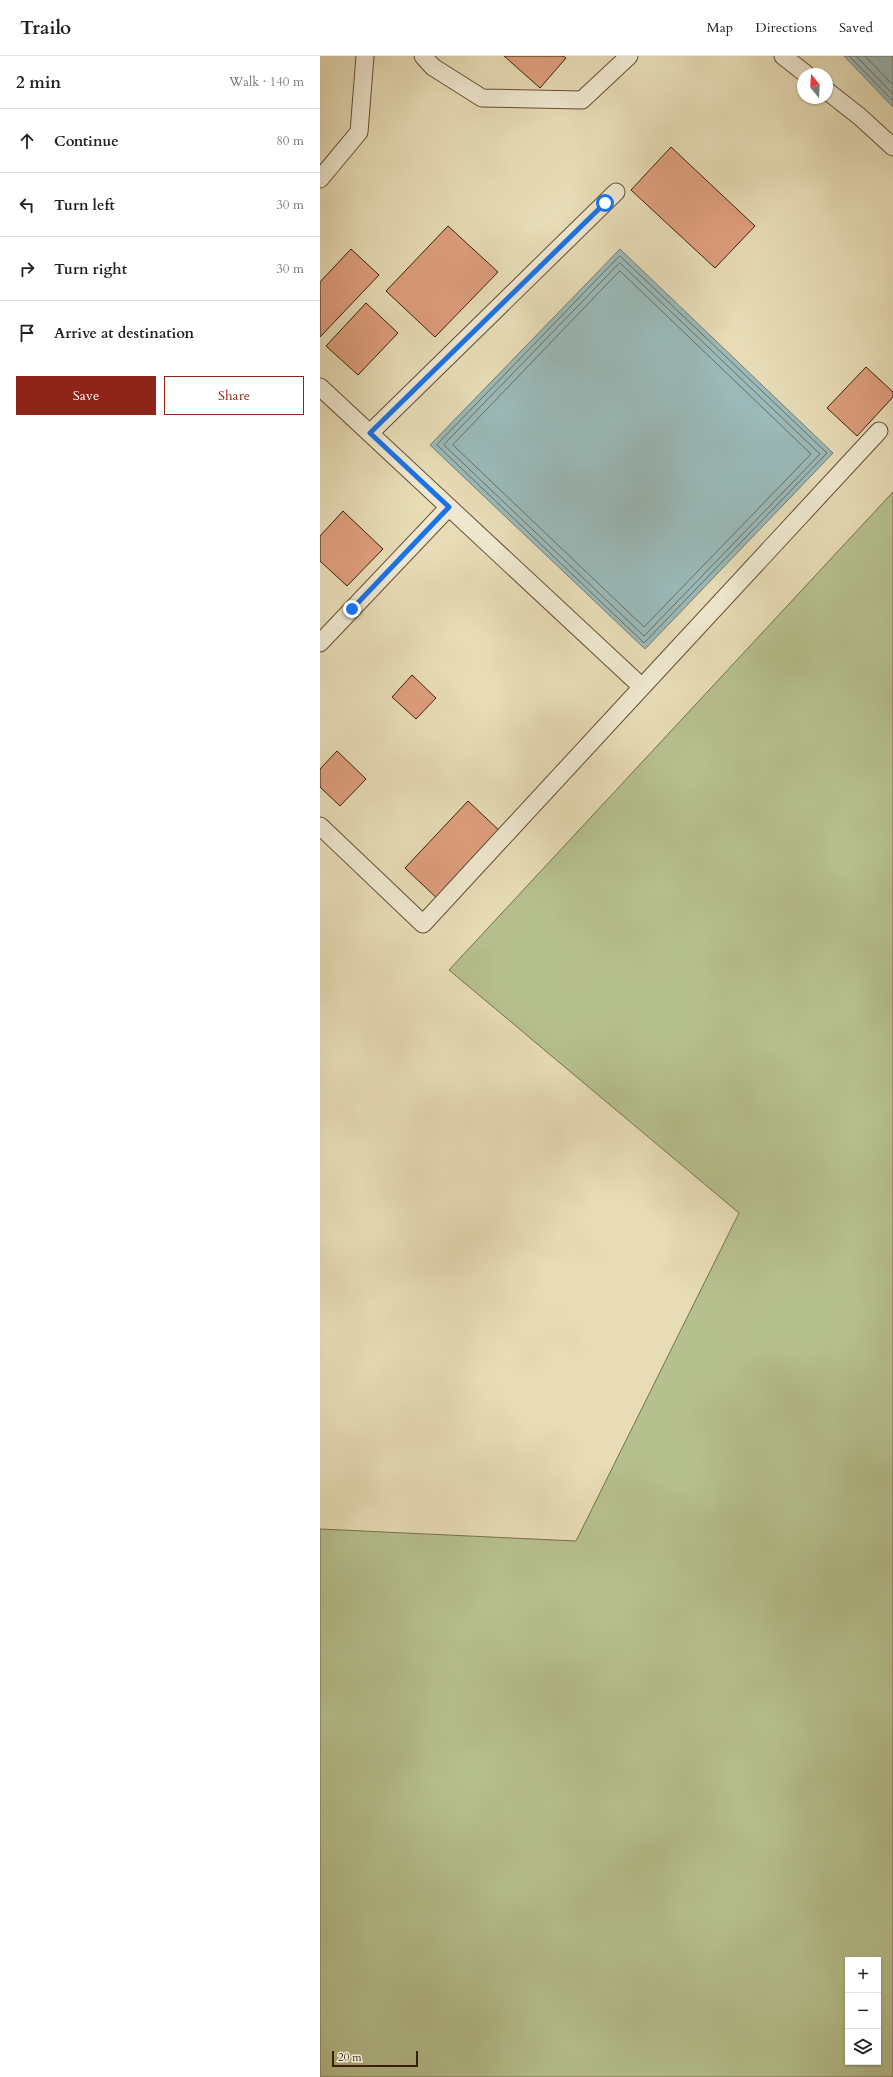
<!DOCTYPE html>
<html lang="en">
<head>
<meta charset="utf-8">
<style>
	:root { --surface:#fff; --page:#f2f2f2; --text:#222; --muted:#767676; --line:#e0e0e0; --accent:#8f2418 }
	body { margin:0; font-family:Cardo,serif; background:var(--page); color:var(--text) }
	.controls { position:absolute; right:12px; bottom:12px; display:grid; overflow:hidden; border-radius:0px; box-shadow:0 1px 3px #0004 }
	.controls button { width:36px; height:36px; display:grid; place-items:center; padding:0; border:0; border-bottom:1px solid var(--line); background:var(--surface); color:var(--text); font:20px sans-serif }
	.compass { position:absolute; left:477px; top:12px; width:36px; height:36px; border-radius:50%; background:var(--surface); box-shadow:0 1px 3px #0004; rotate:342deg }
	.scale { position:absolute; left:12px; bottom:10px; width:86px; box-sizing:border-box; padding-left:4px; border:2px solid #382109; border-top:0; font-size:11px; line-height:14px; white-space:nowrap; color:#382109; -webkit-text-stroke:3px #efe8d0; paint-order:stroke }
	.stop { position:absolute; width:12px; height:12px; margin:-9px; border:3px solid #1a73e8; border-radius:50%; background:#fff }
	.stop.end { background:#1a73e8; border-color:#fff; box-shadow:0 1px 4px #0008 }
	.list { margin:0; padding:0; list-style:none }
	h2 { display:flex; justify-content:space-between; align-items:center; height:52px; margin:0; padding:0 16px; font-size:17px }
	h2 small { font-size:13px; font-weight:400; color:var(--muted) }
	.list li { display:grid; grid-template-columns:26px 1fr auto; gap:12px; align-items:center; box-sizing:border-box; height:64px; padding:0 16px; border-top:1px solid var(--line) }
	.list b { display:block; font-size:15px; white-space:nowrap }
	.list em { font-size:13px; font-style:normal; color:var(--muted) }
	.actions { display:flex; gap:8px; padding:12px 16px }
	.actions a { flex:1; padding:9px 0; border:1px solid var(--accent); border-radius:0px; text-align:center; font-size:14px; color:var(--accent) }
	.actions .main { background:var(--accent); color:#fff }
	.icon { flex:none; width:22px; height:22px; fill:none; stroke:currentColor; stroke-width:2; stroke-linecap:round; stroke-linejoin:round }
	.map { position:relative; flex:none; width:573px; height:2021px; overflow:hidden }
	header { display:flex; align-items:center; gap:24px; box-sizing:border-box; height:56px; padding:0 20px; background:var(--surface); border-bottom:1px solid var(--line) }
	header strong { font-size:19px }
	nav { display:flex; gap:22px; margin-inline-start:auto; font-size:14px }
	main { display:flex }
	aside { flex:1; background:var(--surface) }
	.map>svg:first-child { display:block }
	.green { fill:#b6c08e; stroke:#77704c; fill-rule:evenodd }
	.water { fill:#9ab9b8; stroke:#737c72 }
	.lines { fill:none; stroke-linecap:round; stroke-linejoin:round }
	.shore { stroke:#696d60; stroke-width:1 }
	.building { fill:#de9e7d; stroke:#382109 }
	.service-casing { stroke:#645034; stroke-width:19 }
	.service { stroke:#efe8d0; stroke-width:17 }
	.route { stroke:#1a73e8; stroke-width:5 }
</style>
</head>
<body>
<header>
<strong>Trailo</strong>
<nav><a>Map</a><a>Directions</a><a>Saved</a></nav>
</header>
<main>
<aside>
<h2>2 min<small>Walk · 140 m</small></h2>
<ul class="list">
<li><svg class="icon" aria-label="ahead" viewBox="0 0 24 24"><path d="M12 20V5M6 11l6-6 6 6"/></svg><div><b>Continue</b></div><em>80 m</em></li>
<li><svg class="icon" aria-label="left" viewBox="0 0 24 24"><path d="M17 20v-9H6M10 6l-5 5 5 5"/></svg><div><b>Turn left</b></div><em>30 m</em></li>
<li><svg class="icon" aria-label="right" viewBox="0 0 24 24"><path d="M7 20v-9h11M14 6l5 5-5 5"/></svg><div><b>Turn right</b></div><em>30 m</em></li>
<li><svg class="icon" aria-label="arrive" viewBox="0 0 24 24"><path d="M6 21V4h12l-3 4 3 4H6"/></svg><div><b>Arrive at destination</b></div></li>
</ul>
<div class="actions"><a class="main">Save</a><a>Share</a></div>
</aside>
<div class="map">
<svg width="573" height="2021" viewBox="0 0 573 2021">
	<rect width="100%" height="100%" fill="#e7dcb6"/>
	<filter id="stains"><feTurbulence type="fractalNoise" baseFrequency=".005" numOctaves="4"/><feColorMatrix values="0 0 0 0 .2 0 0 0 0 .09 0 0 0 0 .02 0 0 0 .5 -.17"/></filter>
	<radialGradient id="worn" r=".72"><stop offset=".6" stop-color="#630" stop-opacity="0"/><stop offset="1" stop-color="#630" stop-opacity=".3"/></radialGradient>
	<path class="green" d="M573,436V2021H0V1473L256,1485L419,1157L129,914ZM528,1904H558V2006H528Z"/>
	<path class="water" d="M524,0H573V51Z
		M300,193L513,397L325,593L110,389Z"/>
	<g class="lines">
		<path class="shore" d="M529,0L573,45
			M536,0L573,38
			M545,0L573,29
			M300,200L507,397L324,587L117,389Z
			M300,207L500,398L324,580L124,389Z
			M300,215L491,398L324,571L133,389Z"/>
	</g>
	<path class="building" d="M184,0H243L246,2L220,32Z
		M351,91L435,170L395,212L311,134Z
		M128,170L178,216L115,281L66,235Z
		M31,193L59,219L0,281V226Z
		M46,247L78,277L38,319L6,290Z
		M546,311L573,336V341L537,380L507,352Z
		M23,455L63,493L27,530L0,505V480Z
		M92,619L116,642L96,663L72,641Z
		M17,695L46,723L20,750L0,731V713Z
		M148,745L184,779L121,846L85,812Z"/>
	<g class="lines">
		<defs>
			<path id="service" d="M103,0L113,11L162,42L262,44L309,0
				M463,0L486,18
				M507,35L539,60L573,91
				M0,123L39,76L45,0
				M0,331L322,631L559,375
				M50,377L296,136
				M0,587L129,451
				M0,770L103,868L322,631"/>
		</defs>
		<use href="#service" class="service-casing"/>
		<use href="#service" class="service"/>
	</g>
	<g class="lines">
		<path class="route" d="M32,553L129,451L50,377L285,147"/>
	</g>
	<rect width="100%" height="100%" filter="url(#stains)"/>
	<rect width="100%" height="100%" fill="url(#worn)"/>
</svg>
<div class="controls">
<button>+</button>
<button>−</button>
<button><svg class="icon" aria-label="layers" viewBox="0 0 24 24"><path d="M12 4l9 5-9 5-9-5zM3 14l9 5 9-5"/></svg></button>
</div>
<svg class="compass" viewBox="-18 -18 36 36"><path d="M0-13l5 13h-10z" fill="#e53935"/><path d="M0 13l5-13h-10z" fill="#767676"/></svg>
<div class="scale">20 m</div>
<div class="stop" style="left:285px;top:147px"></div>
<div class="stop end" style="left:32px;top:553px"></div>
</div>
</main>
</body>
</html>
